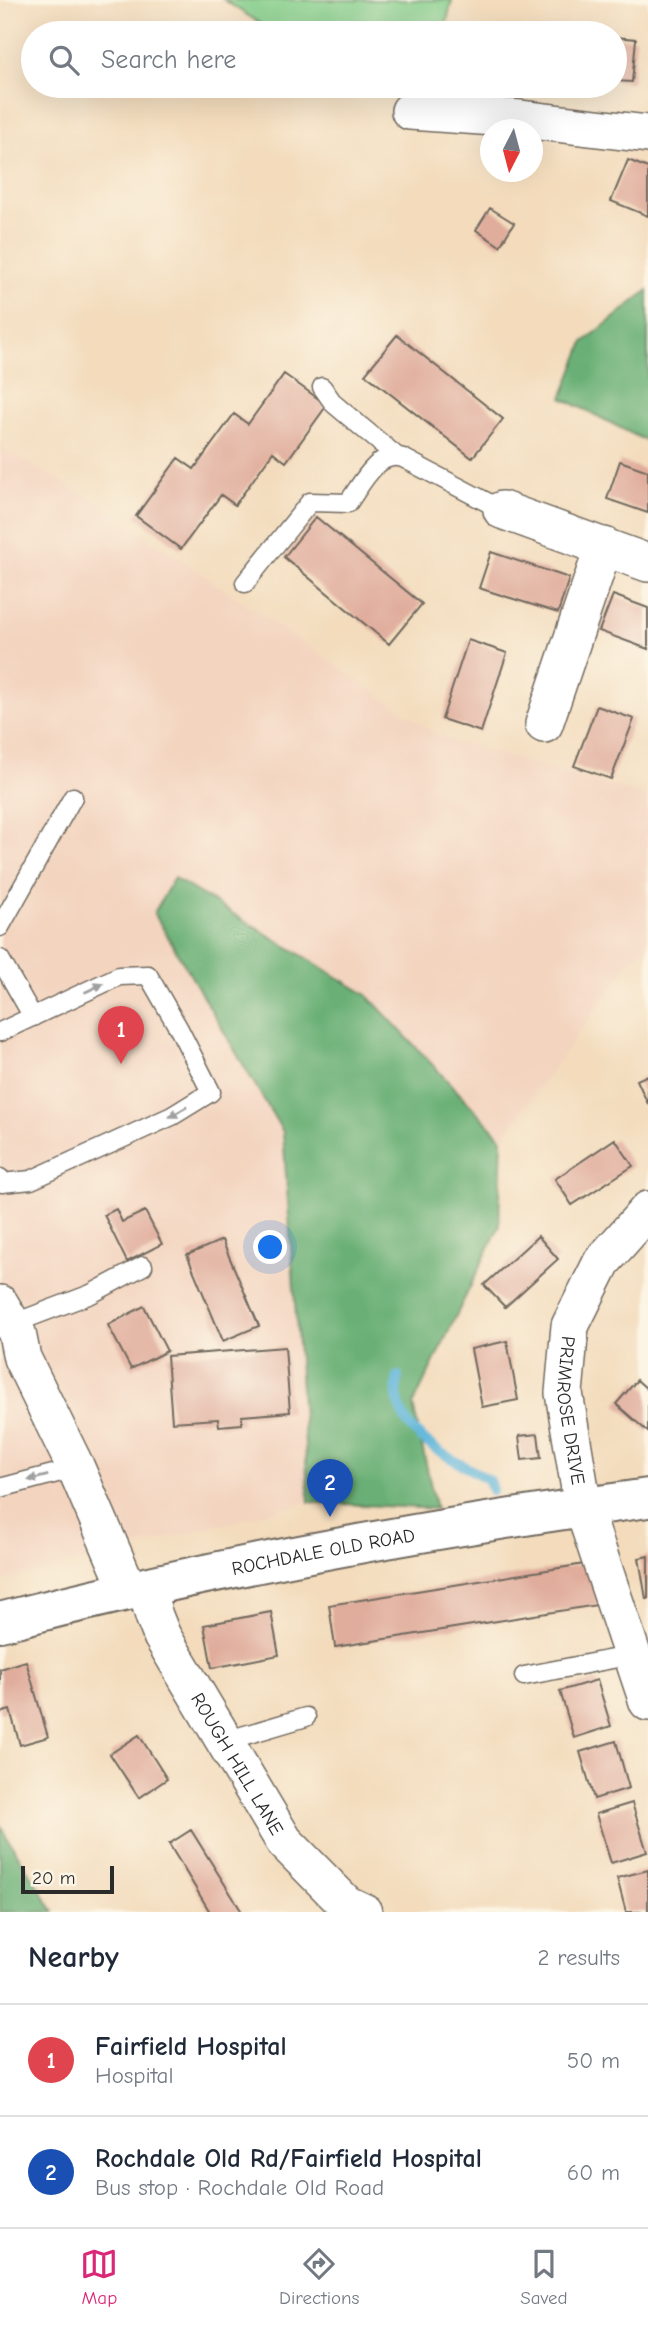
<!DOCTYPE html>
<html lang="en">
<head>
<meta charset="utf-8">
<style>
	:root { --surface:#fff; --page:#f6f6f7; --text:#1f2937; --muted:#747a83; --line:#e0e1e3; --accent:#db2777 }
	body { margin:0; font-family:"Comic Neue",sans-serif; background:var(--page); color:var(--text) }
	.compass { position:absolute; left:480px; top:119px; width:63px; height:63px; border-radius:50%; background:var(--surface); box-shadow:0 7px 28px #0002; rotate:186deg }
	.scale { position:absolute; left:21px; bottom:18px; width:93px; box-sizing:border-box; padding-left:7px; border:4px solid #2b2b2b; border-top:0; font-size:19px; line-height:24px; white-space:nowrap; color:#2b2b2b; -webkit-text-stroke:5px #fcf5e5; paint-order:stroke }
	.you { position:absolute; left:271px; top:1248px; width:24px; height:24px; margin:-18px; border:5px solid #fff; border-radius:50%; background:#1a73e8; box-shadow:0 0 0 10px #1a73e833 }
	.badge { display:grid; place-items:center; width:46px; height:46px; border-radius:50%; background:var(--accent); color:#fff; font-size:23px; font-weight:700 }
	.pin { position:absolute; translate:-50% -58px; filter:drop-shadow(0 2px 4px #0008) }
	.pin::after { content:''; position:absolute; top:37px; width:24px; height:21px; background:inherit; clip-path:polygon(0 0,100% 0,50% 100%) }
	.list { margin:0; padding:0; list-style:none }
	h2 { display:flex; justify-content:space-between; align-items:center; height:91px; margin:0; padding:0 28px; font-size:30px }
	h2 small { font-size:23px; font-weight:400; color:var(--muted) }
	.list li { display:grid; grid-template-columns:46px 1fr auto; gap:21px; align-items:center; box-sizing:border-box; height:112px; padding:0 28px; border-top:2px solid var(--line) }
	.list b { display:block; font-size:26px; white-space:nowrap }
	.list p { margin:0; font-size:23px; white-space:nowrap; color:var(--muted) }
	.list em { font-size:23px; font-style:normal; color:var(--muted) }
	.icon { flex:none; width:38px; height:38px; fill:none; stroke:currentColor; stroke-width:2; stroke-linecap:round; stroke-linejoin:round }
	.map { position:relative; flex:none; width:648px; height:1912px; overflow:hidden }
	.search { position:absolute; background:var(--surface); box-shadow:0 7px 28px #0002; left:21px; right:21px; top:21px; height:77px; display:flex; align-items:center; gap:18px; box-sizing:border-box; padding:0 24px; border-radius:38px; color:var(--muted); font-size:26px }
	.sheet { height:315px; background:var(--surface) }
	nav { display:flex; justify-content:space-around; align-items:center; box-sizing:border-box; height:98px; border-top:2px solid var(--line); background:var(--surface); font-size:19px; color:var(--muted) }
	nav a { display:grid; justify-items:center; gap:4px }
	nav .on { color:var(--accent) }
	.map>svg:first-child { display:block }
	.built { fill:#f3d4bf }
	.green { fill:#83cd8a; stroke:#577c5a; stroke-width:2 }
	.forest { fill:#6ab076; stroke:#4a6e50; stroke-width:2 }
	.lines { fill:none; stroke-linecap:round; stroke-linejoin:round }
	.stream { stroke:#5db5da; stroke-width:10 }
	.building { fill:#e0ac9b }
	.service-casing { stroke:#71695e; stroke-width:21 }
	.minor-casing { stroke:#71695e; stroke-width:40 }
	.secondary-casing { stroke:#71695e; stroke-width:42 }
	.service { stroke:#fff; stroke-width:18 }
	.minor { stroke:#fff; stroke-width:37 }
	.secondary { stroke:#fff; stroke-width:38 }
	.oneway { fill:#a0a0a0 }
	.labels { text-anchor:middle; stroke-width:5; stroke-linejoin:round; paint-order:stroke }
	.street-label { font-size:19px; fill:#2b2b2b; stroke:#fcf5e5 }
</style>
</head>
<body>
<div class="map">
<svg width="648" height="1912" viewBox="0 0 648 1912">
	<rect width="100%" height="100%" fill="#fcf5e5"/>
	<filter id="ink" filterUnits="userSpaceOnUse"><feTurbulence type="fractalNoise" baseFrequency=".0143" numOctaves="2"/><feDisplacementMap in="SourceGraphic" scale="14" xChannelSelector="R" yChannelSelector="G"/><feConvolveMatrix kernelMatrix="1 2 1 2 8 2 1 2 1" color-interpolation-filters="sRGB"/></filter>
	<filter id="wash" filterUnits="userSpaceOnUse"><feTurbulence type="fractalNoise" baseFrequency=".00686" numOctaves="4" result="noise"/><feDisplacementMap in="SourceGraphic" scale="28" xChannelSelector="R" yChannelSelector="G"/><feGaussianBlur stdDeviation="1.57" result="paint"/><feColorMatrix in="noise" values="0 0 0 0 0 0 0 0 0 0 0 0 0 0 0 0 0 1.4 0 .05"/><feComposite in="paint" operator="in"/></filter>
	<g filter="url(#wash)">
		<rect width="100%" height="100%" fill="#f3dbbc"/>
		<path class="built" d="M0,447L95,501L441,737L648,796V946L631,961L502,1139L367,995L154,913L283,1132L309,1502L0,1582Z"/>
		<path class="green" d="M224,0H452L444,33H275Z"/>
		<path class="forest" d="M648,290V442L562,398L584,342Z
			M174,878L367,995L502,1139L499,1227L413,1405L436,1509L309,1502L283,1132L154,913Z
			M0,1826L54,1912H0Z"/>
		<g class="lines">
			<path class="stream" d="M398,1376C387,1433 449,1456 489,1480L492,1490"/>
		</g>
		<g id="blocks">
			<path class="building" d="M499,27L553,31V33H499Z
				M615,37L636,39L632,82L615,81Z
				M628,160L648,168V216L611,201Z
				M490,208L514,223L500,246L476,230Z
				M397,335L503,419L472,458L365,374Z
				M284,374L327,405L286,462L273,452L235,505L221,495L181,549L136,516L178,458L194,469L234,414L248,424Z
				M620,461L648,471V513L607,499Z
				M316,517L422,604L389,644L284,557Z
				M491,552L569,578L558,613L479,588Z
				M613,595L648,608V649L599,631Z
				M468,640L507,653L481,732L442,719Z
				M597,706L634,719L611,779L574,766Z
				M648,1075V1104L637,1080Z
				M615,1139L633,1166L572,1205L555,1179Z
				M116,1209L122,1222L145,1211L162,1244L127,1262L104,1215Z
				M538,1236L558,1259L505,1307L484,1285Z
				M222,1240L259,1326L223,1341L187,1255Z
				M144,1306L167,1351L131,1369L108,1325Z
				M507,1341L518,1400L482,1407L471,1349Z
				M285,1347L290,1412L242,1416V1424L219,1426L218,1419L172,1422L167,1356Z
				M637,1380L648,1390V1432L616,1404Z
				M538,1434L541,1458L522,1460L519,1436Z
				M648,1556V1599H646L639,1558Z
				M591,1563L597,1605L335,1647L329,1605Z
				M271,1612L279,1655L212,1668L204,1625Z
				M26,1661L48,1737L20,1745L10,1710L0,1713V1669Z
				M597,1680L611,1726L574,1738L560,1691Z
				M139,1735L167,1779L139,1798L110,1754Z
				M616,1741L629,1788L594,1799L580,1752Z
				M632,1803L647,1852L611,1863L596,1814Z
				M191,1830L242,1912H210L169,1844Z
				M648,1870V1912H626L617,1878Z"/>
		</g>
	</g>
	<g filter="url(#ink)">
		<use href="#blocks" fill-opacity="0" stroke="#71695e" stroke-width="2"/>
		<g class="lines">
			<defs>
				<path id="service" d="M322,387L334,404L395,455
					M245,583L310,502L348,503C361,485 378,449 403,458L502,510
					M0,927L73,797
					M0,959L33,1017
					M0,1032L119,976L148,975L179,1029L211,1092L172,1116L31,1180L2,1183L0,1178
					M12,1324L91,1294L143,1266
					M0,1488L76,1468
					M524,1676L633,1655
					M225,1741L306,1717"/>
				<g id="minor">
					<path d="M410,111L521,119L648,134"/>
					<path d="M502,510L648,563"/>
					<path d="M544,724L604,546"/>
					<path id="s1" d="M648,1210L602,1262L570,1326L564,1393L583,1507L648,1702"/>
					<path d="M0,1304L17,1333L22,1358L76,1468L129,1591"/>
					<path id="s2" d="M146,1587L154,1616L162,1636L284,1841L346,1904L363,1912"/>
				</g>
				<g id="secondary">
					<path id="s3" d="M0,1622C213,1567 430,1528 648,1498"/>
				</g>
			</defs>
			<use href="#service" class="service-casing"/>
			<use href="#minor" class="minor-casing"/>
			<use href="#secondary" class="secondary-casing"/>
			<use href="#service" class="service"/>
			<use href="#minor" class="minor"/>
			<use href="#secondary" class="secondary"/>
		</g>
		<defs><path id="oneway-solid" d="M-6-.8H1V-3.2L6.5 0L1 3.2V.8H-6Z" transform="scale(1.75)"/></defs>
		<g class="oneway">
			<use href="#oneway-solid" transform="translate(94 988) rotate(-25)"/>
			<use href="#oneway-solid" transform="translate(178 1112) rotate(150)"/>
			<use href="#oneway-solid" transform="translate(38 1478) rotate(166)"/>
		</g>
	</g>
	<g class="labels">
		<g class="street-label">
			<text dy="7" stroke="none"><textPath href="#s1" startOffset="226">PRIMROSE DRIVE</textPath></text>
			<text dy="7" stroke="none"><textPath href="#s3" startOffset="331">ROCHDALE OLD ROAD</textPath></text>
			<text dy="7" stroke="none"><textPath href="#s2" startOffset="200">ROUGH HILL LANE</textPath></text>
		</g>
	</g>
</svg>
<svg class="compass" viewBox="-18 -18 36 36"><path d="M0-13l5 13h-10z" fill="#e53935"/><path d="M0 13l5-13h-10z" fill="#747a83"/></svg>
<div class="scale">20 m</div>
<div class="you"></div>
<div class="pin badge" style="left:121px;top:1064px;background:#e0444e">1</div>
<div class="pin badge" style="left:330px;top:1517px;background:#1a4fb4">2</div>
<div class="search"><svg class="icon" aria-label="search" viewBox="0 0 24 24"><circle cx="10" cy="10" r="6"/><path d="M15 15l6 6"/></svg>Search here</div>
</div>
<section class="sheet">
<h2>Nearby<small>2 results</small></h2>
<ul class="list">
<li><span class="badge" style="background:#e0444e">1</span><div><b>Fairfield Hospital</b><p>Hospital</p></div><em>50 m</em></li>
<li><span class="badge" style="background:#1a4fb4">2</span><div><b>Rochdale Old Rd/Fairfield Hospital</b><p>Bus stop · Rochdale Old Road</p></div><em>60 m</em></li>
</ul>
</section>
<nav>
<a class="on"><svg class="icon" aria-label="map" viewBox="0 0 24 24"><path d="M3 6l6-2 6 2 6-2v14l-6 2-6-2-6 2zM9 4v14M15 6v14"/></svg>Map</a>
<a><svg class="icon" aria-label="directions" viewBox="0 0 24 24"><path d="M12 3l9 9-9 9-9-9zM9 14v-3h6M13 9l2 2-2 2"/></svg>Directions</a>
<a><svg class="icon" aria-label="saved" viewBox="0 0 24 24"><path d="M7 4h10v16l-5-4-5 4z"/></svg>Saved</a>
</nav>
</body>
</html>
